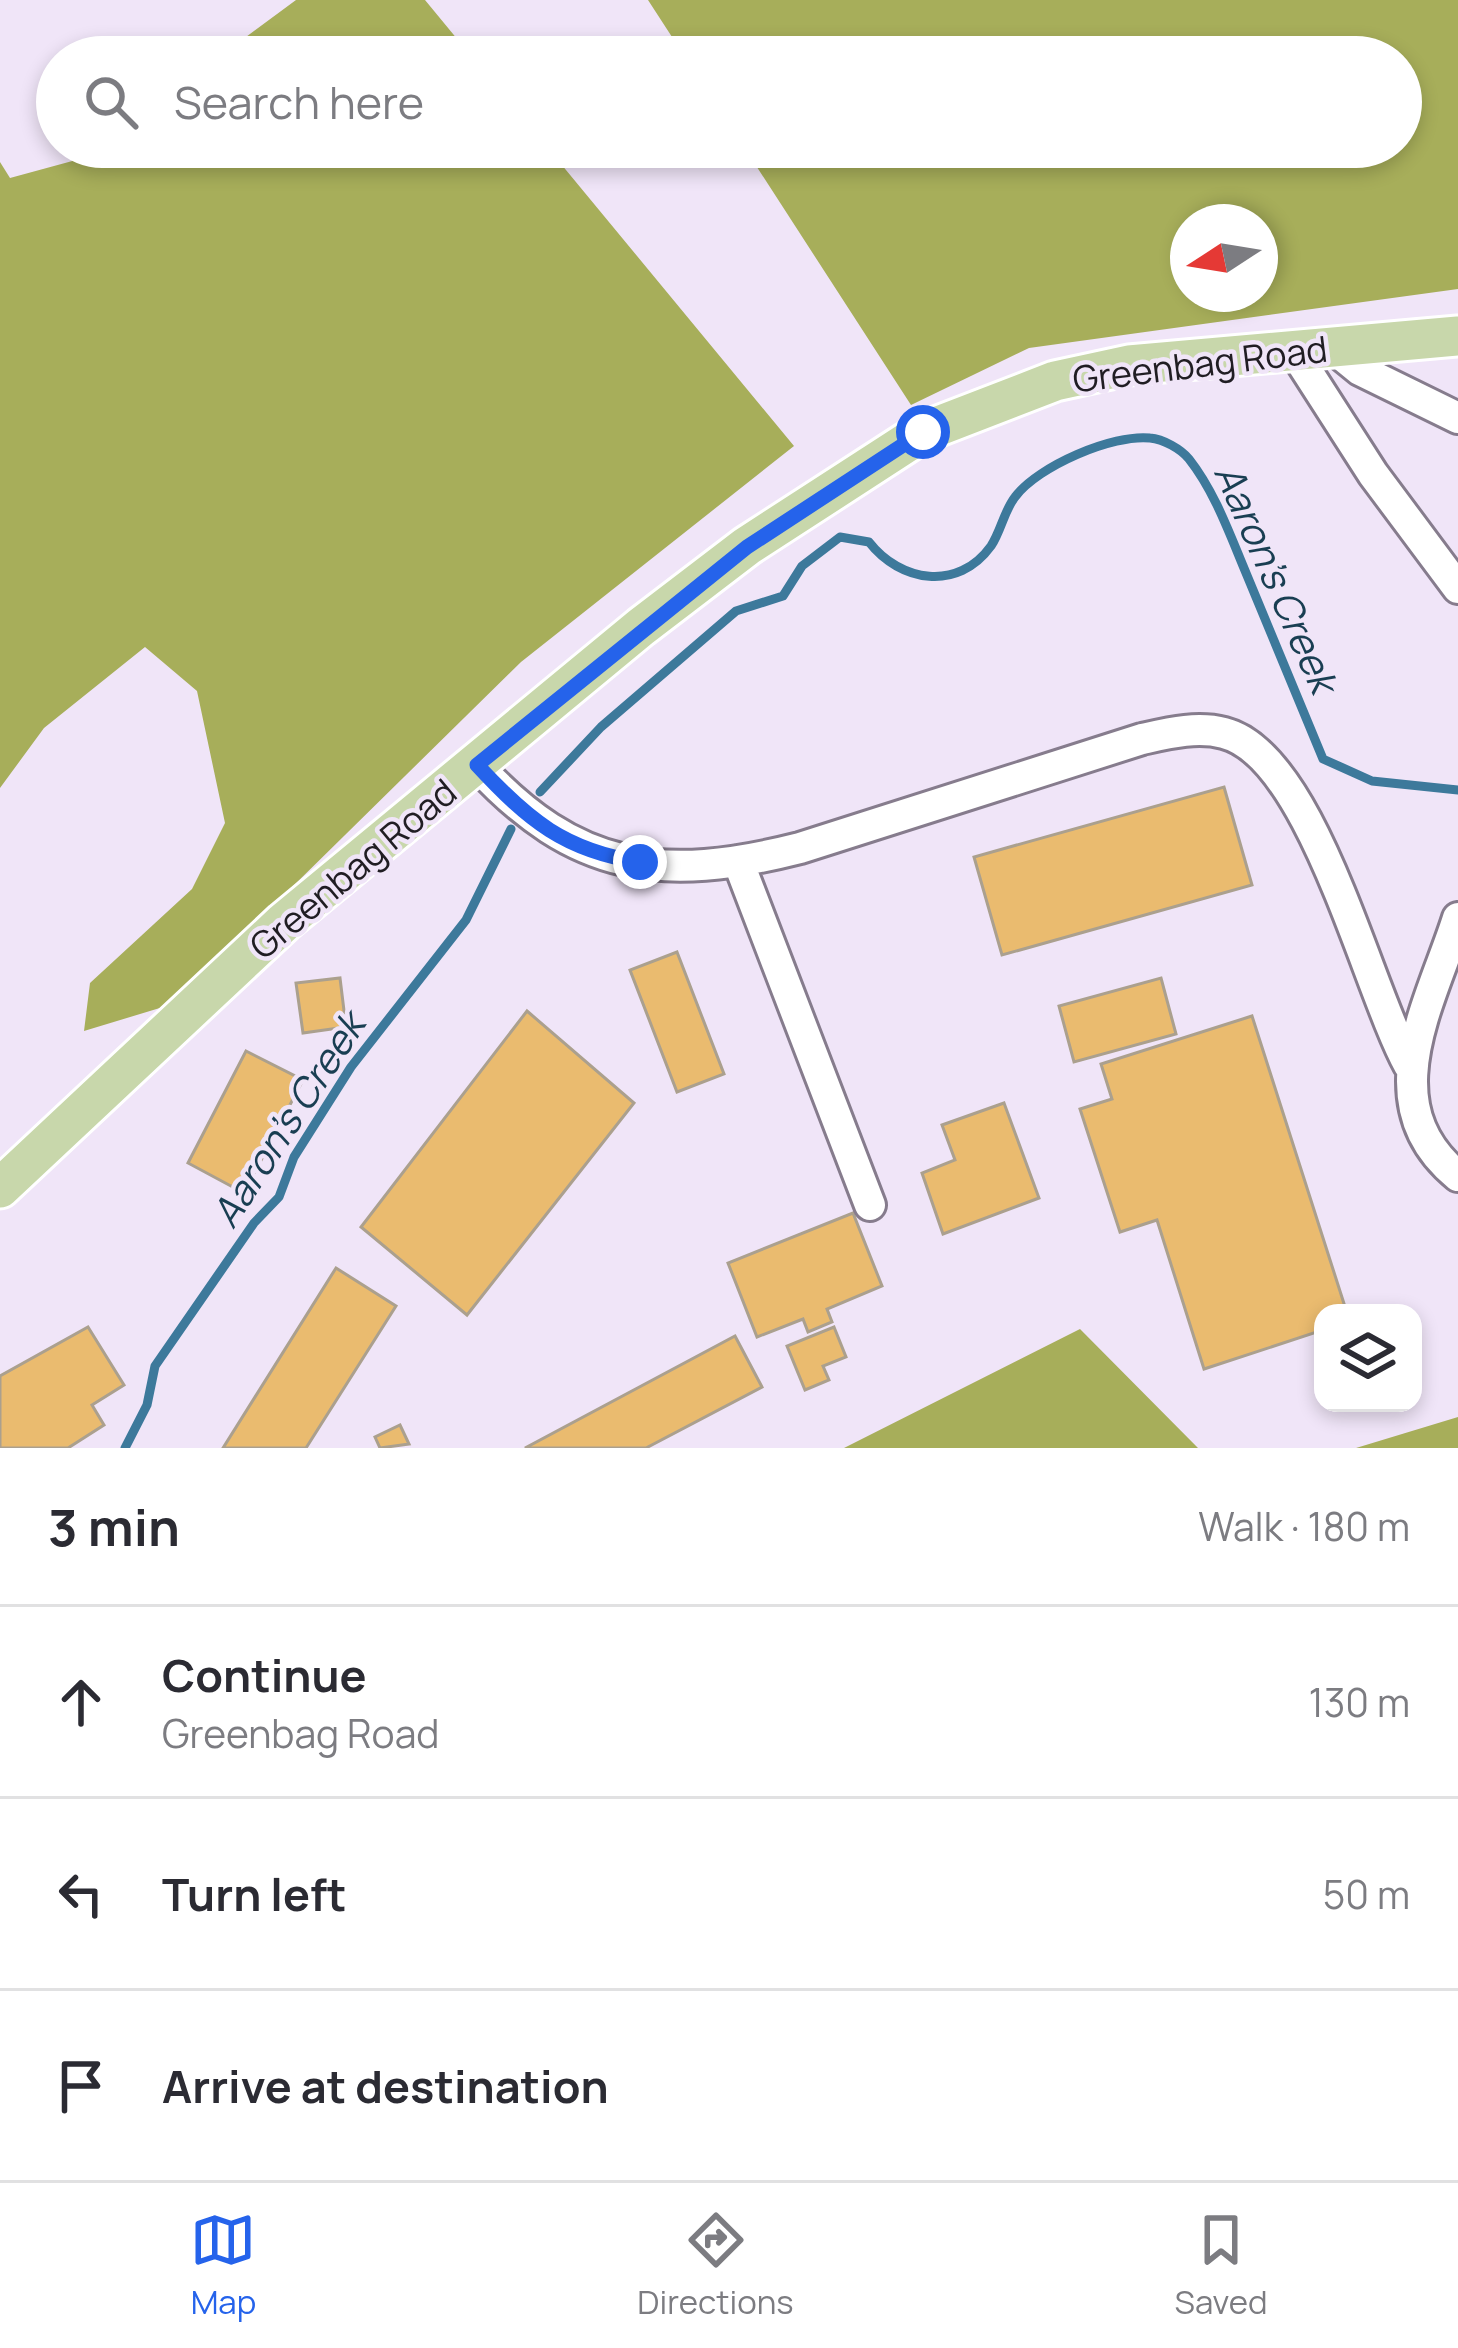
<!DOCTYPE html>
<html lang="en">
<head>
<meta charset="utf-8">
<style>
	:root { --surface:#fff; --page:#f7f7f7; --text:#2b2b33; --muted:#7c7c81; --line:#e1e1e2; --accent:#2563eb }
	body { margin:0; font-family:Manrope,sans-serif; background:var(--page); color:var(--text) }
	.controls { position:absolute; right:36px; bottom:36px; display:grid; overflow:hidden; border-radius:24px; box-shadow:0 6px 18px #0003 }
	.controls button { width:108px; height:108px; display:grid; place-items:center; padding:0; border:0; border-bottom:3px solid var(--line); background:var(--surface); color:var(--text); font:60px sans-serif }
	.compass { position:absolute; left:1170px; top:204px; width:108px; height:108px; border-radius:50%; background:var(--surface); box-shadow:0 6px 18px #0003; rotate:258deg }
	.stop { position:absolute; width:36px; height:36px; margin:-27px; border:9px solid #2563eb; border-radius:50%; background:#fff }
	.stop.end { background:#2563eb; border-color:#fff; box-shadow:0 3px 12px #0008 }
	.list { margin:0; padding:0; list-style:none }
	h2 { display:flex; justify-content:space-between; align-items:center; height:156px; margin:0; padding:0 48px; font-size:51px }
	h2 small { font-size:39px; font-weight:400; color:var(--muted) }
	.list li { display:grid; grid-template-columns:78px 1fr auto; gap:36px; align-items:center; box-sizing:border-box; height:192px; padding:0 48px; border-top:3px solid var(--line) }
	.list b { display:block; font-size:45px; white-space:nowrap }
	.list p { margin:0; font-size:39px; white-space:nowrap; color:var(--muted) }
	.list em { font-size:39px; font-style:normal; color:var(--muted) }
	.icon { flex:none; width:66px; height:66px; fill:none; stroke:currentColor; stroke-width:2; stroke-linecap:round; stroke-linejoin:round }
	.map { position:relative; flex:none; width:1458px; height:1448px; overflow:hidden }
	.search { position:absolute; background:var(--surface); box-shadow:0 6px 18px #0003; left:36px; right:36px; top:36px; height:132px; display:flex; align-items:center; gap:30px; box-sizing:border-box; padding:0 42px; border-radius:66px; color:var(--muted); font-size:45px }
	.sheet { height:732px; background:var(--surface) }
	nav { display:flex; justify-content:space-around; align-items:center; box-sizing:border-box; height:168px; border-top:3px solid var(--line); background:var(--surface); font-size:33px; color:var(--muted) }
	nav a { display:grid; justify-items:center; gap:6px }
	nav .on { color:var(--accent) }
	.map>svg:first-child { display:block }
	.forest { fill:#a7ae5a; fill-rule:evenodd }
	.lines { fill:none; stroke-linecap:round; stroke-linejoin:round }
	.stream { stroke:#3d799b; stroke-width:9 }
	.building { fill:#eabb6f; stroke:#aba08e; stroke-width:3 }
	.minor-casing { stroke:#867c8d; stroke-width:36 }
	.major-casing { stroke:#fff; stroke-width:45 }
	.minor { stroke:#fff; stroke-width:30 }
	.major { stroke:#c8d7ab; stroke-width:39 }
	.route { stroke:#2563eb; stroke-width:15 }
	.labels { text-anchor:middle; stroke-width:9; stroke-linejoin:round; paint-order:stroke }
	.street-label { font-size:36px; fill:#201d23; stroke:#f0e5f8 }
	.water-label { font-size:39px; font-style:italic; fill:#193e52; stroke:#f0e5f8 }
</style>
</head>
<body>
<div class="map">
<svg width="1458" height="1448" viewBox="0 0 1458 1448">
	<rect width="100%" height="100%" fill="#f0e5f8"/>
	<path class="forest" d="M296,0H425L472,57H219Z
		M648,0H1458V289L1029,348L911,405L744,147H1401V57H685ZM1188,222H1260V294H1188Z
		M95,147H547L794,446L521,662L173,1004L84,1031L90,983L192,889L225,823L197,691L145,647L44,728L0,788V162L10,178L76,160Z
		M1080,1329L1198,1448H844Z
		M1458,1417V1448H1356Z"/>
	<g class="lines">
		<path class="stream" d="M540,792L601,727L736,611L783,596L802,566L840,537L869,542C900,582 958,592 991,546C1001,531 1004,511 1015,497C1038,466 1113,434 1150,438C1163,439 1181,449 1189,459C1215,492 1230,535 1246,573C1272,635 1297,697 1323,759L1372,781L1458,790
			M125,1448L147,1405L155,1366L254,1223L279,1197L294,1157L351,1067L466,920L511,829"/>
	</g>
	<path class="building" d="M1224,787L1252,885L1002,955L974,857Z
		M677,952L724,1074L677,1092L630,970Z
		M340,978L346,1027L303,1033L296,983Z
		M1161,978L1176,1034L1074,1062L1059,1006Z
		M527,1011L634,1103L467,1315L361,1227Z
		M1252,1016L1347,1313H1323V1330L1204,1369L1157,1220L1120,1232L1080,1109L1112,1099L1101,1064Z
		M246,1051L303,1080L244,1193L188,1163Z
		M1004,1103L1039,1198L943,1234L922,1173L955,1160L942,1125Z
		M853,1213L882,1286L827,1309L832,1322L808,1332L803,1319L757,1337L728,1263Z
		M336,1268L396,1306L306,1448H223Z
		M88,1327L124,1385L92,1405L104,1425L68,1448H0V1376Z
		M834,1327L846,1357L823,1366L829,1380L805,1390L787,1346Z
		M735,1336L762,1387L646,1448H525Z
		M400,1425L409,1444L380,1448L375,1437Z"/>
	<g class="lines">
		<defs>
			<path id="minor" d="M1333,348L1360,370L1458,418
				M1294,351L1373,474L1458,588
				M477,765C575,872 662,883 800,848L1142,739C1169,733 1197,726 1224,733C1312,755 1367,988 1409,1065
				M738,861L870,1205
				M1458,918C1432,1001 1369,1104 1458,1176"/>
			<path id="major" d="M0,1188L284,922L641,627L747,546L923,432L1055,381L1129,365L1458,336"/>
		</defs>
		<use href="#minor" class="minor-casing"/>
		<use href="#major" class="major-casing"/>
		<use href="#minor" class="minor"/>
		<use href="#major" class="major"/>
	</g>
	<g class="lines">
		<path class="route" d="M640,862C565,851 528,820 477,765L747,547L923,432"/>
	</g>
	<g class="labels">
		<g class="street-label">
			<text transform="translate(1200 364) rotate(-7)" y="13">Greenbag Road</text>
			<text transform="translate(353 869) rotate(-40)" y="13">Greenbag Road</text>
		</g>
		<g class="water-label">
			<text transform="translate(1276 578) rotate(66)" y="14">Aaron's Creek</text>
			<text transform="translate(288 1120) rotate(-57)" y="14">Aaron's Creek</text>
		</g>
	</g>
</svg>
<div class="controls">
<button><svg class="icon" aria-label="layers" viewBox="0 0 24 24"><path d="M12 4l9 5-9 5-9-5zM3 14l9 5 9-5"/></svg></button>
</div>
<svg class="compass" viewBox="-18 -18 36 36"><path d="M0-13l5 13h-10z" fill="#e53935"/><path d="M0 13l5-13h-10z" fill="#7c7c81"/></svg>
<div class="stop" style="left:923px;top:432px"></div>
<div class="stop end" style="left:640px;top:862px"></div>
<div class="search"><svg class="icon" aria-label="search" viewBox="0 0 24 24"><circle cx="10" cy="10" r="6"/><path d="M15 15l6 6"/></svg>Search here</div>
</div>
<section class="sheet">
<h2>3 min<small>Walk · 180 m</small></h2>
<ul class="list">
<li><svg class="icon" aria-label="ahead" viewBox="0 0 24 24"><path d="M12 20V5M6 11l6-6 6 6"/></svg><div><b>Continue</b><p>Greenbag Road</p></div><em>130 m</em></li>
<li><svg class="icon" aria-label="left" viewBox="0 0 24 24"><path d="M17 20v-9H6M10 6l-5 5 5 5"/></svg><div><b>Turn left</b></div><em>50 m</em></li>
<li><svg class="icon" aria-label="arrive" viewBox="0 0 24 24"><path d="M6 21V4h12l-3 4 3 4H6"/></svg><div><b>Arrive at destination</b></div></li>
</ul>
</section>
<nav>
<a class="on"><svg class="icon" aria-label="map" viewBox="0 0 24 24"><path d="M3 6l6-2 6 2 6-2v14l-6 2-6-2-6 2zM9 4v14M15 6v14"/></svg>Map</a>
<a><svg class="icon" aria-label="directions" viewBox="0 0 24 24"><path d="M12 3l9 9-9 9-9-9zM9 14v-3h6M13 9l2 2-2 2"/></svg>Directions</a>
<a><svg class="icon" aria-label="saved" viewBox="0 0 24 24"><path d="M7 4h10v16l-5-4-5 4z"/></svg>Saved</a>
</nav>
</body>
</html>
